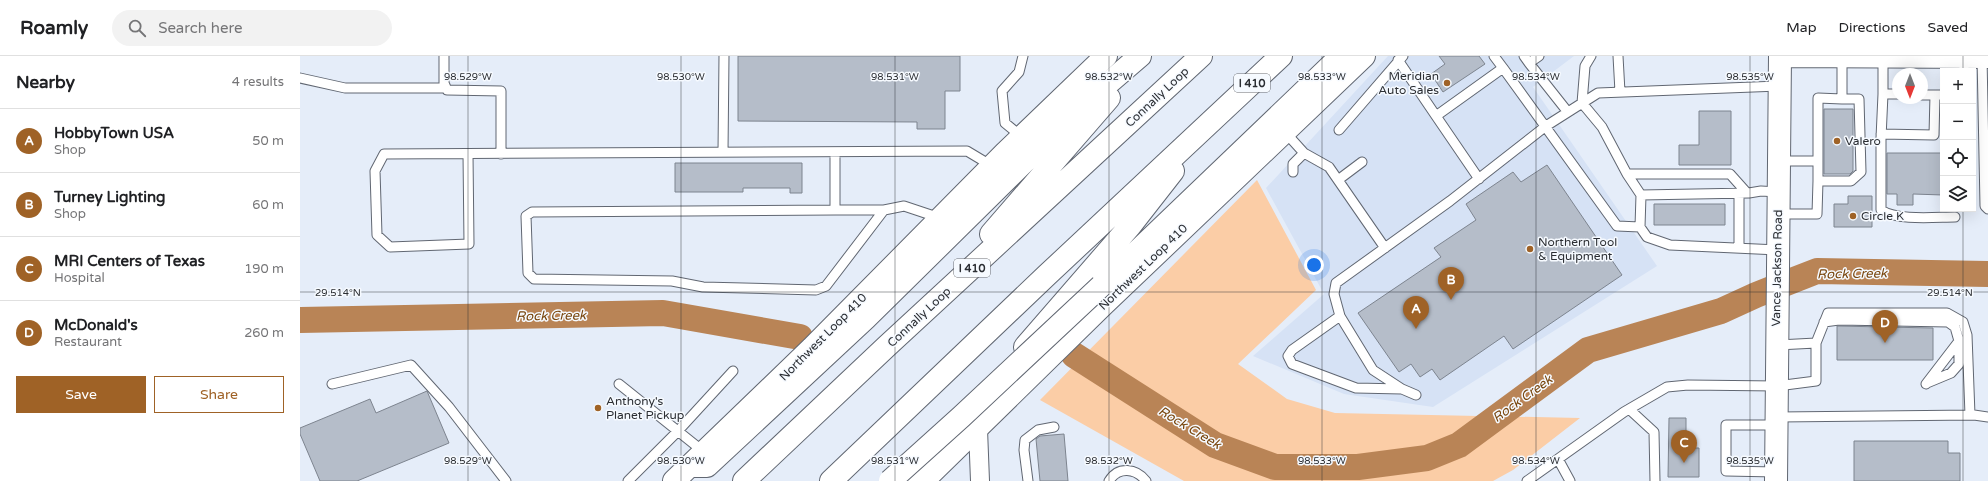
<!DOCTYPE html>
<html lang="en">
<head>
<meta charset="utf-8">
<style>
	:root { --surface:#fff; --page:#f2f2f2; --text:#202124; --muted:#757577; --line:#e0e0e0; --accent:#9f6226 }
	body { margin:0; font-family:"Varela Round",sans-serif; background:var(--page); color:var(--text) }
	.controls { position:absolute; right:12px; top:12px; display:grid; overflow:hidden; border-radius:0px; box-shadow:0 4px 16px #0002 }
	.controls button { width:36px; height:36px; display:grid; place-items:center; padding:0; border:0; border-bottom:1px solid var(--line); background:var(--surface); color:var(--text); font:20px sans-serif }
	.compass { position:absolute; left:1592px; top:12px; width:36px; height:36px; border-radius:50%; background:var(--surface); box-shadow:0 4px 16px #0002; rotate:180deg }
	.you { position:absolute; left:1014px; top:209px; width:14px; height:14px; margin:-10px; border:3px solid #fff; border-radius:50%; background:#1a73e8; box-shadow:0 0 0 6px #1a73e833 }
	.badge { display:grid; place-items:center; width:26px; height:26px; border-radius:50%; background:var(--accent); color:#fff; font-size:13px; font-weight:700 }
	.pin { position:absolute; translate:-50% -33px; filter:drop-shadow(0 1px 2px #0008) }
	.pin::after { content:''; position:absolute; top:21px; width:14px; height:12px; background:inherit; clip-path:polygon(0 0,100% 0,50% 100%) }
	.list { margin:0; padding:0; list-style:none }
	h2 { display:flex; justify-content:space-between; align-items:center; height:52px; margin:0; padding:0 16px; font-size:17px }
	h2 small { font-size:13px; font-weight:400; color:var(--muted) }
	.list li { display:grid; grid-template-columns:26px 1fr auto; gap:12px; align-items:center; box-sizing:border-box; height:64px; padding:0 16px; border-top:1px solid var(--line) }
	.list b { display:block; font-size:15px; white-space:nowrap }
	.list p { margin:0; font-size:13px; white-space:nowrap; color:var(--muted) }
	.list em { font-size:13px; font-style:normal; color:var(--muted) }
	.actions { display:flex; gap:8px; padding:12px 16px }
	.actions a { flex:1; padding:9px 0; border:1px solid var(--accent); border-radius:0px; text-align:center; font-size:14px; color:var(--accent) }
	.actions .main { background:var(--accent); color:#fff }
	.icon { flex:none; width:22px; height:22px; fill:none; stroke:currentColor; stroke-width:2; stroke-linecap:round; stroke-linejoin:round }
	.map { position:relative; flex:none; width:1688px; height:425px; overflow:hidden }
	header { display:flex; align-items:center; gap:24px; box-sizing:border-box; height:56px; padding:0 20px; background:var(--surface); border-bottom:1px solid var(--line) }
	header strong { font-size:19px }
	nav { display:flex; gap:22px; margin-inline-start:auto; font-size:14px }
	.search { width:280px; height:36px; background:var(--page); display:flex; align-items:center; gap:10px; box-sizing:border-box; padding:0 14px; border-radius:22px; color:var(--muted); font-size:15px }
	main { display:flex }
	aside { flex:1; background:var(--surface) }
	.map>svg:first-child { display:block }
	.built { fill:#d6e2f5 }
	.green { fill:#fbcda6 }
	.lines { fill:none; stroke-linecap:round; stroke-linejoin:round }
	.river { stroke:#b98456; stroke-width:26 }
	.building { fill:#b5bdc9; stroke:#7d848f }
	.lane-casing { stroke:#616772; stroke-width:11 }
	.street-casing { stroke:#616772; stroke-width:20 }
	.secondary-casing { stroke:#616772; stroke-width:24 }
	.highway-casing { stroke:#616772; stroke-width:24 }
	.lane { stroke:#fff; stroke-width:9 }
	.street { stroke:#fff; stroke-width:18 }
	.secondary { stroke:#fff; stroke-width:22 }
	.highway { stroke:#fff; stroke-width:22 }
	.highway-bridge-casing { stroke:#616772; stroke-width:24; stroke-linecap:butt }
	.highway-bridge { stroke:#fff; stroke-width:22 }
	.ticks { fill:none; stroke:#2b2e33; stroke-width:1; stroke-opacity:0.45 }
	.poi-dot { fill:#9f6226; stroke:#f6faff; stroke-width:1.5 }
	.labels { text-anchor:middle; stroke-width:3; stroke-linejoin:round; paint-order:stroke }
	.shield { fill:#f6faff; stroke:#686b70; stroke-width:1 }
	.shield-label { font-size:11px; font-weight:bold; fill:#2b2e33 }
	.poi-label { font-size:12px; fill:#2b2e33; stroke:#f6faff; text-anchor:start }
	.street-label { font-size:12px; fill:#2b2e33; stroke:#f6faff }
	.water-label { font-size:13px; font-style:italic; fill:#78450c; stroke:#f6faff }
	.ticks-label { font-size:10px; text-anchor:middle; fill:#2b2e33; stroke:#f6faff; stroke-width:3; stroke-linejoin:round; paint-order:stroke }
</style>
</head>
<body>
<header>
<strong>Roamly</strong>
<div class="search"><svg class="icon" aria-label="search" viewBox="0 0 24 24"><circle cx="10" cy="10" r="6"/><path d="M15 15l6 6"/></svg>Search here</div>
<nav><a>Map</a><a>Directions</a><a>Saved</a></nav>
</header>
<main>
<aside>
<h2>Nearby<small>4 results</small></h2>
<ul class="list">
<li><span class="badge">A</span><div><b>HobbyTown USA</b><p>Shop</p></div><em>50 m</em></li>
<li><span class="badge">B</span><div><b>Turney Lighting</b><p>Shop</p></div><em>60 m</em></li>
<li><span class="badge">C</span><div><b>MRI Centers of Texas</b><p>Hospital</p></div><em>190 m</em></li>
<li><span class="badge">D</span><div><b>McDonald's</b><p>Restaurant</p></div><em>260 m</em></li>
</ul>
<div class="actions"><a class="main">Save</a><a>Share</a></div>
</aside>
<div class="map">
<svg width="1688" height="425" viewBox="0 0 1688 425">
	<rect width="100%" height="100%" fill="#e5edf9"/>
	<path class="built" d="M1088,0H1274L1233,31L1357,210L1133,351L1044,338L953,300L1024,238L966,132Z"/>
	<path class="green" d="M957,124L1016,234L938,308L987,343L1035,357L1280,362L1213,414L1193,425H884L740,344Z"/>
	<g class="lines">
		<path class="river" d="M0,264L363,257L500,281
			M774,299L915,389L975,411H1058L1127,402L1159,389L1288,294L1421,255L1456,239L1517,215L1688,218"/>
	</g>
	<path class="building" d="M438,0H660V35H645V73H617V66L438,65Z
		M1139,0H1179L1185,8L1143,36L1131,18L1145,8Z
		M1524,53H1553V115L1550,118H1524Z
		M1399,55H1431V109H1379V89H1399Z
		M1587,97H1643V139L1613,138V149H1597V138H1587Z
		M375,107H502V137H490V132H443V136H375Z
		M1247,109L1322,219L1213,293L1204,280L1140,324L1132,313L1120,321L1111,308L1099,316L1058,257L1141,201L1134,192L1176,164L1166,148L1213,116L1221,126Z
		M1548,140H1572V171H1534V148H1548Z
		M1354,148H1425V169H1354Z
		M1537,270L1633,272V304H1537Z
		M127,335L149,387L57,425H20L0,378V372L70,343L76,357Z
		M1369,362H1386V392H1399V421H1368Z
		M764,378L768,425H740L736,383L740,380Z
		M1554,385H1648V397H1660V425H1554Z"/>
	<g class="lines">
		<defs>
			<path id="lane" d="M144,0V27L147,34L201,35V98
				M1194,0L1203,12
				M1224,0L1229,7L1239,0
				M1291,0L1285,10L1282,47L1302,71L1327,118H1430L1447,137
				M1318,0L1320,36
				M1542,0V43H1559L1561,116L1551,125H1518V42L1542,43
				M1583,1V38H1598
				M1682,1L1685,150L1688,153
				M1098,4L1136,60
				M1229,7L1267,55
				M1664,15V1
				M0,22L45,32H146
				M1583,38L1581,82V154C1597,165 1636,161 1655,161
				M1622,39H1643
				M1039,74L1103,0
				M985,76L1004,97L1029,111L1085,192
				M1581,78L1634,79L1635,39
				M722,81L705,67L702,35L719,16L723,0
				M423,96L424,0
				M535,96V154L232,156L226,160L228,217L234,223L372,225L403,231L516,234L526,230L584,154L604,150L640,162
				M168,98L169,188L90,191L77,179L75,115L84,98L667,95L692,110
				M1479,105H1518
				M993,116V108L1004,97
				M1327,118L1341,139
				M1179,123L1136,60L1203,12L1317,170L1340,171
				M1038,124L1062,106
				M1439,137V191
				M535,154H584
				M1479,158H1517L1518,125
				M1478,194L1370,189L1347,181L1340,171L1341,139L1449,137L1461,135L1478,136
				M1040,260L992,294L988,300L992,308L1056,332L1102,333
				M1524,266L1539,264L1648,266L1655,271L1659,285L1626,328
				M1477,289L1516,287L1528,257H1647L1663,266L1667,279L1670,359
				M1627,327L1651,317L1659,308V285
				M32,328L111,309L149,351L206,425
				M319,328L404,396
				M1116,339L1102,333L1073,314L1040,260L1034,238L1036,227L1150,145L1246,70L1298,37L1479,30
				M1329,353L1354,376L1355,425
				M1476,361L1674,359L1688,361
				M1258,403L1270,425
				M1476,416L1426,415V369H1476
				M328,425L377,376L433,315
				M728,425L724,394L725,384L738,374L754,371
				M809,425C818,410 836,412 846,425
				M1227,425L1324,356L1367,331L1388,329L1477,330L1516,325V287"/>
			<path id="street" d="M678,373L680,425"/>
			<path id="secondary" d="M1480,0L1688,1
				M374,425L512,292L704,98L806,0
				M623,425L803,249L1064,0
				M1476,425L1480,0"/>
			<path id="highway" d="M691,178L809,42
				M801,230L1041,0
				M725,291L830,170L873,115
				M390,410H407L566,262L776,55L840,0
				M444,425L587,290L901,0
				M531,425L747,219L981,0
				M612,425L650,380"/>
		</defs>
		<use href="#lane" class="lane-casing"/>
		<use href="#street" class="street-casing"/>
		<use href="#secondary" class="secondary-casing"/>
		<use href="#highway" class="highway-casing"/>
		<use href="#lane" class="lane"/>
		<use href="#street" class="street"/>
		<use href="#secondary" class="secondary"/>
		<use href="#highway" class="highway"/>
		<defs>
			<path id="highway-bridge" d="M590,425L661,361L801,230"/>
		</defs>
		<use href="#highway-bridge" class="highway-bridge-casing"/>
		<use href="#highway-bridge" class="highway-bridge"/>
	</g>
	<path class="ticks" d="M168,0V425M381,0V425M595,0V425M809,0V425M1022,0V425M1236,0V425M1450,0V425M1663,0V15M1663,153V425M0,236H1688"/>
	<g class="poi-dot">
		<circle cx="1147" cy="27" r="4"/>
		<circle cx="1537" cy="85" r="4"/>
		<circle cx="1553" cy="160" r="4"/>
		<circle cx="1230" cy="193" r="4"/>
		<circle cx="298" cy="352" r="4"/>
	</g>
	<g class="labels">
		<g class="shield">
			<rect x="934" y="18" width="36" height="18" rx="3"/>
			<rect x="654" y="203" width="36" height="18" rx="3"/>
		</g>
		<g class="shield-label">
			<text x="952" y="31">I 410</text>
			<text x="672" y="216">I 410</text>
		</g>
		<g class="poi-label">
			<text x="1139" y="24" text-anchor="end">Meridian<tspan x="1139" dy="14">Auto Sales</tspan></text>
			<text x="1545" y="89">Valero</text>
			<text x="1561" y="164">Circle K</text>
			<text x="1238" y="190">Northern Tool<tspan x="1238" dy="14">&amp; Equipment</tspan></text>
			<text x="306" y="349">Anthony's<tspan x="306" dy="14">Planet Pickup</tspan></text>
		</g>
		<g class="street-label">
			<text transform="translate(857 41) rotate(-43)" y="4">Connally Loop</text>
			<text transform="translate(843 211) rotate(-44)" y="4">Northwest Loop 410</text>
			<text transform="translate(1477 212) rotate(-89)" y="4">Vance Jackson Road</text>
			<text transform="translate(619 261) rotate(-43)" y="4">Connally Loop</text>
			<text transform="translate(523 281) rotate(-45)" y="4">Northwest Loop 410</text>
		</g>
		<g class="water-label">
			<text transform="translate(1552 217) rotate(-1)" y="5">Rock Creek</text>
			<text transform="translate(251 259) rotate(-1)" y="5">Rock Creek</text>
			<text transform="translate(1222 342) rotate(-36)" y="5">Rock Creek</text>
			<text transform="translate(890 371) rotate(31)" y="5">Rock Creek</text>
		</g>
	</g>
	<g class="ticks-label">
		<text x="168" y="24">98.529°W</text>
		<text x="381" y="24">98.530°W</text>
		<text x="595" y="24">98.531°W</text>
		<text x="809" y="24">98.532°W</text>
		<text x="1022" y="24">98.533°W</text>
		<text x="1236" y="24">98.534°W</text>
		<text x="1450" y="24">98.535°W</text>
		<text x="1650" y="240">29.514°N</text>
		<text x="38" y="240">29.514°N</text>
		<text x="168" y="408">98.529°W</text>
		<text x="381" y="408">98.530°W</text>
		<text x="595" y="408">98.531°W</text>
		<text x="809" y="408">98.532°W</text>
		<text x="1022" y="408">98.533°W</text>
		<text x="1236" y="408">98.534°W</text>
		<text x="1450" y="408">98.535°W</text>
	</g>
</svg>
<div class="controls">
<button>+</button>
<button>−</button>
<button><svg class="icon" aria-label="locate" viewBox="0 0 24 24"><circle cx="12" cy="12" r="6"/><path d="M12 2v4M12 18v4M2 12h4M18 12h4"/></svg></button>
<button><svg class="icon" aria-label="layers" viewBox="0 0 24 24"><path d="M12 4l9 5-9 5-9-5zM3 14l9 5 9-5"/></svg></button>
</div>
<svg class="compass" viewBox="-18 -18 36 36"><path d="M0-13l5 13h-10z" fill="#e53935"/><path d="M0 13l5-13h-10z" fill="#757577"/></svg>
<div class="you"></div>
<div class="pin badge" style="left:1116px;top:273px">A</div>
<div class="pin badge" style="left:1151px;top:244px">B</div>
<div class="pin badge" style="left:1384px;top:407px">C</div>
<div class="pin badge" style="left:1585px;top:287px">D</div>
</div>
</main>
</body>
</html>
